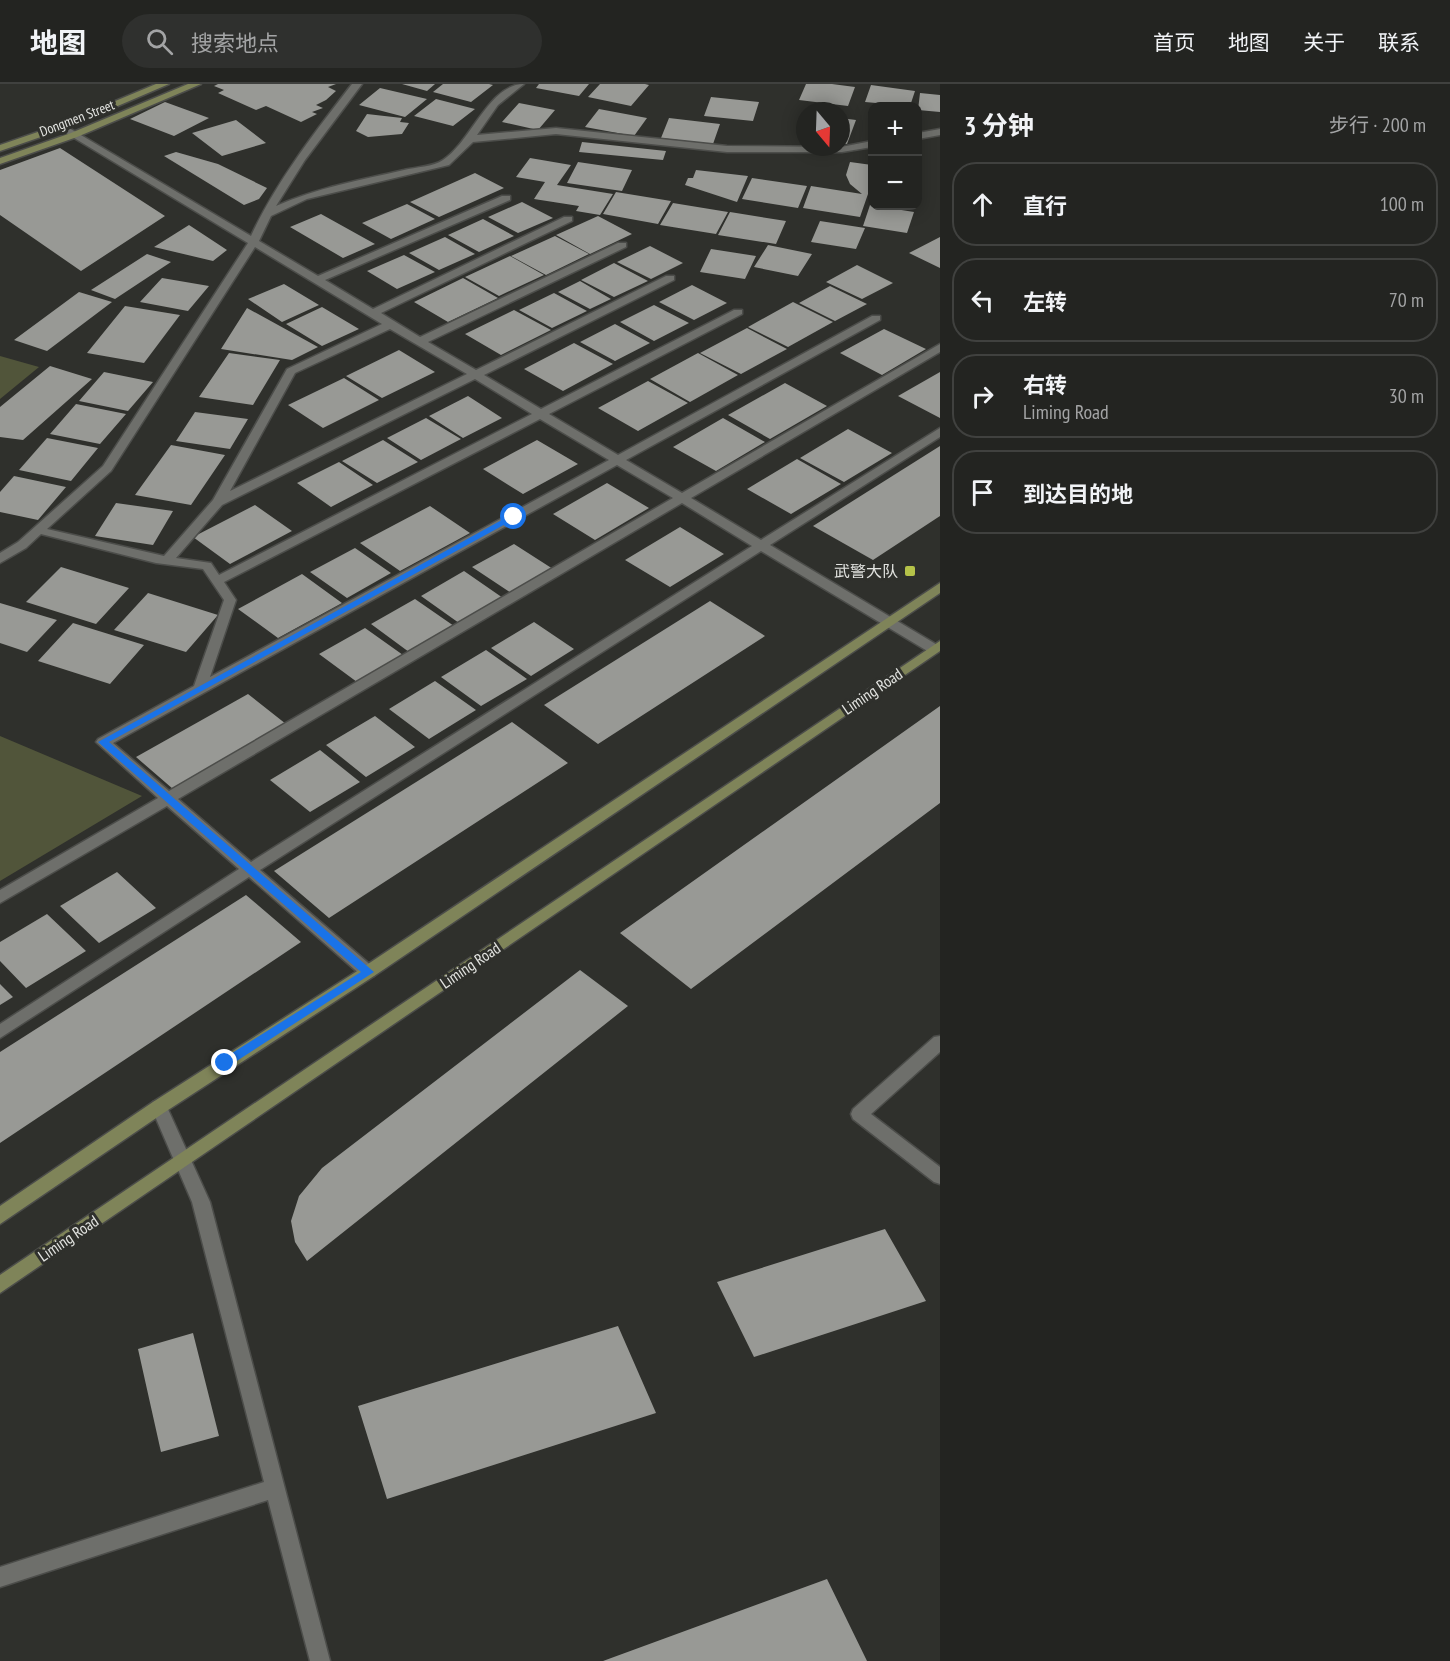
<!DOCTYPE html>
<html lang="zh">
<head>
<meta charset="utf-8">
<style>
	:root { --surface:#232421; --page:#2f302e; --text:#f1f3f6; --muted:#a3a4a5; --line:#40413f }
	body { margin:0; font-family:"PT Sans Narrow","Noto Sans SC",sans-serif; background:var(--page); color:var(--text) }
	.controls { position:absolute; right:18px; top:18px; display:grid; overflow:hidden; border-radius:12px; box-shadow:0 3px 15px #0003 }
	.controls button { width:54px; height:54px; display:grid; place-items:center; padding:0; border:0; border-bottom:2px solid var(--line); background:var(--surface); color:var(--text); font:30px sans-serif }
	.compass { position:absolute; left:796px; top:18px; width:54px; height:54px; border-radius:50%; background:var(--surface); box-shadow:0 3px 15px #0003; rotate:161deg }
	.stop { position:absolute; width:18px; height:18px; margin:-14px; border:4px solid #1a73e8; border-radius:50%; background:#fff }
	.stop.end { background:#1a73e8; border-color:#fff; box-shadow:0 2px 6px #0008 }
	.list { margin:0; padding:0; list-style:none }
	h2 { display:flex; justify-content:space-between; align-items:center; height:78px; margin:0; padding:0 24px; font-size:26px }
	h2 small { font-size:20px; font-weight:400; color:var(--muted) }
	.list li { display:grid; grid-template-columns:39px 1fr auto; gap:18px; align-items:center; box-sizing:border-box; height:84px; margin:0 12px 12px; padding:0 12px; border:2px solid var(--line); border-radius:24px }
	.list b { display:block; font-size:22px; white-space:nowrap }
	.list p { margin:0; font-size:20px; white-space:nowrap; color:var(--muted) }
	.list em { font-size:20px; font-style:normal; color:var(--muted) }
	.icon { flex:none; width:33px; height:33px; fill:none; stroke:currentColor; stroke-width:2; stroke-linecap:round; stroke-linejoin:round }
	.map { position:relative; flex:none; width:940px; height:1577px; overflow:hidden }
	header { display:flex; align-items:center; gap:36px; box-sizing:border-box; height:84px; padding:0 30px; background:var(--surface); border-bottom:2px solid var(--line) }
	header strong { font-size:28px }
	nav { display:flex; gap:33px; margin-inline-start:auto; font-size:21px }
	.search { width:420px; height:54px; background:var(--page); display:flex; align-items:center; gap:15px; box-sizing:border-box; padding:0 21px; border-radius:33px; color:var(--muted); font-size:22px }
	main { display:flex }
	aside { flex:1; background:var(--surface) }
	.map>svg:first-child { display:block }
	.green { fill:#51553a }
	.building { fill:#989995 }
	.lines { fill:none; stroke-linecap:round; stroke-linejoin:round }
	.street-casing { stroke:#4c4d4a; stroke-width:3 }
	.secondary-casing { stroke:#4c4d4a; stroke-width:3 }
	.street { fill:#6e6f6b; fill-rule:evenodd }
	.secondary { fill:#7f8459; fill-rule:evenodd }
	.route { fill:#1a73e8 }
	.poi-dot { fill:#b5c249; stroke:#2f302c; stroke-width:2 }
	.labels { text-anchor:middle; stroke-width:6; stroke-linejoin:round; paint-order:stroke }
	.far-street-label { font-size:14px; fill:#e3e4e1; stroke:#2f302c }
	.poi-label { font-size:16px; fill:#e3e4e1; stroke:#2f302c; text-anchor:end }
	.street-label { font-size:16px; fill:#e3e4e1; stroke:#2f302c }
</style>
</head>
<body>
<header>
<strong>地图</strong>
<div class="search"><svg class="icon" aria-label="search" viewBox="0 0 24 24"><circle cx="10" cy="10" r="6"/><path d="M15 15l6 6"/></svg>搜索地点</div>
<nav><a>首页</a><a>地图</a><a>关于</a><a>联系</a></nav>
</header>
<main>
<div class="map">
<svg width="940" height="1577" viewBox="0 0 940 1577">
	<rect width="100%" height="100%" fill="#2f302c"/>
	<path class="green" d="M0,272L39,283L0,315Z
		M0,652L142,712L0,797Z"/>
	<path class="building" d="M218,0H336L328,3L336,7L326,16L316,21L323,24L312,28L317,30L301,38L266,22L256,26L218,9L224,6L214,2Z
		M402,0H435L427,7Z
		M443,0H489L493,1L471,18L433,8Z
		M539,0H589L579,12L536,4Z
		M600,0H645L649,1L631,22L588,13Z
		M806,0H832L855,3L848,22L799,16Z
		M871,1L915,7L910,22L865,18Z
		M380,4L427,15L405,33L359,21Z
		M920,9L940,11V28L918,26Z
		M711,13L759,18L753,37L704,32Z
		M436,15L475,25L453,42L414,32Z
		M165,18L209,34L174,52L130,35Z
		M519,19L555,26L538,46L502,38Z
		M599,25L647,34L634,52L585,43Z
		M367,30L402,34L400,38L409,39L402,50L368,53L356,47Z
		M669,34L720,40L713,60L661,54Z
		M841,34L856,36L847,60L841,59Z
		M236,36L266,59L222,72L192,49Z
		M582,58L666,67L663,76L579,68Z
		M60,64L165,132L81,187L0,131V86Z
		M176,68L218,80L267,104L259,115L244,121L164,72Z
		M530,74L571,81L557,101L613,110L600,131L576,127L579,122L534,115L545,98L516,93Z
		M578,78L632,86L622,107L567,99Z
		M850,78L872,81V110H868L860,133L803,124L811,102L862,110L850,100L846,91Z
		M696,86L748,92L737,118L685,101L688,94H693Z
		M475,89L504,104L439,133L410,118Z
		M752,94L807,102L798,124L742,115Z
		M616,108L671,117L658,140L603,130Z
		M522,118L553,134L518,149L488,133Z
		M673,119L728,128L716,150L660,141Z
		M407,120L435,135L391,155L362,139Z
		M870,121L914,128L907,149L863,142Z
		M730,128L786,137L776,160L718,151Z
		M321,130L375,160L343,174L290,143Z
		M598,132L632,150L590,170L556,151Z
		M483,135L514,152L479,168L448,151Z
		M820,137L865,144L856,165L811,158Z
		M189,141L227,166L213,177L154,163Z
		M555,152L589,170L546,191L511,172Z
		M445,153L475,170L439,186L409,169Z
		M940,153V184L909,169Z
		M768,161L812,170L798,192L754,183Z
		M650,162L683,179L651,195L617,178Z
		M711,165L756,172L745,195L700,188Z
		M147,170L171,178L115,215L91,206Z
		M404,171L435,188L397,205L367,187Z
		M510,172L544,191L499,212L465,193Z
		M614,179L648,197L614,213L581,196Z
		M857,181L893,199L862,215L826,198Z
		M162,194L209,202L188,227L140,218Z
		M463,194L498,214L448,238L414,218Z
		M580,197L611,215L590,225L558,208Z
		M284,200L319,221L282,238L248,215Z
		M692,201L727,219L694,236L659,218Z
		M830,202L867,220L835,237L799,219Z
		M79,208L112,218L47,267L14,256Z
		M554,209L587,227L552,244L519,226Z
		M793,218L833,238L788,263L748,243Z
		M654,221L689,239L654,257L620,238Z
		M125,222L180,231L144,279L87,269Z
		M322,223L359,245L322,262L286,240Z
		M247,224L318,263L292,276L221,265Z
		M514,226L551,246L501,271L465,250Z
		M615,240L650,259L615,277L580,258Z
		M747,244L787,265L741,290L700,269Z
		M884,245L926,265L882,291L840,269Z
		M574,259L613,280L563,307L524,285Z
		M399,266L435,288L382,314L346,292Z
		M229,269L280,276L253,321L199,313Z
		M698,269L738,291L690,318L650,295Z
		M50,282L92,295L23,356L0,353V323Z
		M104,288L153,298L128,327L79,317Z
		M940,288V334L898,312Z
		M344,294L379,316L323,344L288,321Z
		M648,297L688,319L638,347L598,324Z
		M785,299L827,322L770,355L728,331Z
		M468,312L502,334L463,354L429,332Z
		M76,320L126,330L100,360L50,350Z
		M195,328L248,335L230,365L176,357Z
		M426,334L461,355L421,376L387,354Z
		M723,334L765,358L716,387L673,363Z
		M848,345L892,369L844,398L800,374Z
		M47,354L98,364L71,397L19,386Z
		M383,356L418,378L377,399L342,377Z
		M537,356L578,380L523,410L483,385Z
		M171,361L225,371L191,421L135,411Z
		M940,362V432L873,476L813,442Z
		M797,375L841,400L791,430L747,405Z
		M339,378L373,401L331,423L297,399Z
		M14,392L66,403L38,436L0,428V408Z
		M607,399L649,424L595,456L553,430Z
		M116,419L173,427L153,461L95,452Z
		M255,421L292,447L230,480L193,453Z
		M430,422L470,449L400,487L360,459Z
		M680,443L724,470L670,503L625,476Z
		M514,460L553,485L511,509L472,483Z
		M355,464L391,489L347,514L310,488Z
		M61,483L129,504L96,540L26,518Z
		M464,487L503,514L459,539L421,512Z
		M302,490L342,519L278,554L238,525Z
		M148,509L218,531L186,568L114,546Z
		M415,515L454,542L409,568L371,540Z
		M710,517L765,552L598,660L544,621Z
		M0,519L57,536L27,568L0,559Z
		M534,538L574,565L531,592L491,564Z
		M73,539L144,561L110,600L38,577Z
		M365,544L403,571L357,598L319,570Z
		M486,566L527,595L481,622L441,593Z
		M435,597L476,626L429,655L389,625Z
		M248,610L286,640L173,705L136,673Z
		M940,622V719L691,905L620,849Z
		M375,632L415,663L366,693L326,661Z
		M512,638L568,679L329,834L274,787Z
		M320,666L360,698L310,728L270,696Z
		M117,788L156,824L99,859L60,822Z
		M246,811L301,858L0,1059V968Z
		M47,830L86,867L26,904L0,877V858Z
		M580,886L628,922L307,1177L295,1158L291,1137L299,1112L322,1084Z
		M0,900L13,913L0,921Z
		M885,1145L926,1217L754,1273L717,1198Z
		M618,1242L656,1329L387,1415L358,1322Z
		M193,1249L219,1352L161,1368L138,1265Z
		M827,1495L867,1577H603Z"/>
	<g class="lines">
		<defs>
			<path id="street" d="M352,0H362L305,76L276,122C316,104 361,96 404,86C415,83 434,83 443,76C471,58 489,0 524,0L498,21L477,51L556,44L727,62L841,63L872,57V63L842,68H727L556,50L473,58L449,81L307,115L271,132L259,157L318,192L502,112H510V116L325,196L373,225L564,133H572V137L381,229L420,253L618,159H626V163L428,258L476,286L666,192H674V196L484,291L541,325L734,226H742V230L549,330L618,371L872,232H880V236L626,376L682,409L940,260V268L691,414L761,456L940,344V353L770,461L939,562L940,566L934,569L929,568L761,467L260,786L374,884L376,888L374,892H362L249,793L0,954V940L239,785L167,722L0,819V806L158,714L96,658L98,655L194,602L224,516L203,485L156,479L41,450L26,464L0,479V469L18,458L103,382L248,159L56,43L64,41L251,152C276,98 315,48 352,0ZM255,163L382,240L287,285L213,416L164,472L47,445L111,387ZM390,245L467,290L230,407L295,289ZM475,295L532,330L219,491L211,479L176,474L222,421ZM540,335L609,376L210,593L236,516L224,498ZM617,381L673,414L169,707L113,659ZM682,419L752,462L251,778L178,715Z
				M940,45V51L918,55V49Z
				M940,952V968L871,1030L940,1083V1100L934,1098L853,1035L851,1030L853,1025L934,953Z
				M159,1016L165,1018L167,1023L210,1118L330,1577H310L268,1416L0,1503V1483L264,1398L192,1118L151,1023L153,1018Z"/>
			<path id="secondary" d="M156,0H169L64,45L0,67V61L58,41Z
				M188,0H201L77,53L0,80V74L71,49Z
				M940,499V509L374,892L165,1028L0,1140V1122L153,1018L362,884Z
				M940,557V567L0,1209V1191Z"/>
		</defs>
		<use href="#street" class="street-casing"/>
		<use href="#secondary" class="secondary-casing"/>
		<use href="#street" class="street"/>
		<use href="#secondary" class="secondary"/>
	</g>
	<path class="route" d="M511,431L518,433L109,658L374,888L229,982H221V976L361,888L98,658Z"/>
	<rect class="poi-dot" x="904" y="481" width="12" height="12" rx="3"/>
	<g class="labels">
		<g class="far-street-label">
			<text transform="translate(77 34) rotate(-21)" y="5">Dongmen Street</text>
		</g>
		<g class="poi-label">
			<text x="898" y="493">武警大队</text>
		</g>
		<g class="street-label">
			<text transform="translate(872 607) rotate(-34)" y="6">Liming Road</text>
			<text transform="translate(470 881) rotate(-34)" y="6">Liming Road</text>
			<text transform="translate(68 1154) rotate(-34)" y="6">Liming Road</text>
		</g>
	</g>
</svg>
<div class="controls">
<button>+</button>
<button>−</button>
</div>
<svg class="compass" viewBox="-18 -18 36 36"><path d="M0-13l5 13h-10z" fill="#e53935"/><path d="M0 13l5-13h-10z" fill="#a3a4a5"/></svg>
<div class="stop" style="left:514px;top:433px"></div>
<div class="stop end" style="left:225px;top:979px"></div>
</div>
<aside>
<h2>3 分钟<small>步行 · 200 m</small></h2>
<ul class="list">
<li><svg class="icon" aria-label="ahead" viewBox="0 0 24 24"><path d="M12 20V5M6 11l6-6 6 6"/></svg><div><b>直行</b></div><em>100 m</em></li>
<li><svg class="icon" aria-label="left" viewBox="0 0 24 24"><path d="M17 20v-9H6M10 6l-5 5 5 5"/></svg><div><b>左转</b></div><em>70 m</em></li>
<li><svg class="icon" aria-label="right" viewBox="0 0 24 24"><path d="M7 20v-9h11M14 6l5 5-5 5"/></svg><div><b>右转</b><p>Liming Road</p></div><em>30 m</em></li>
<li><svg class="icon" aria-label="arrive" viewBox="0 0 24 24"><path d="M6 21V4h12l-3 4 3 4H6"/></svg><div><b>到达目的地</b></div></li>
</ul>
</aside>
</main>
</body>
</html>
